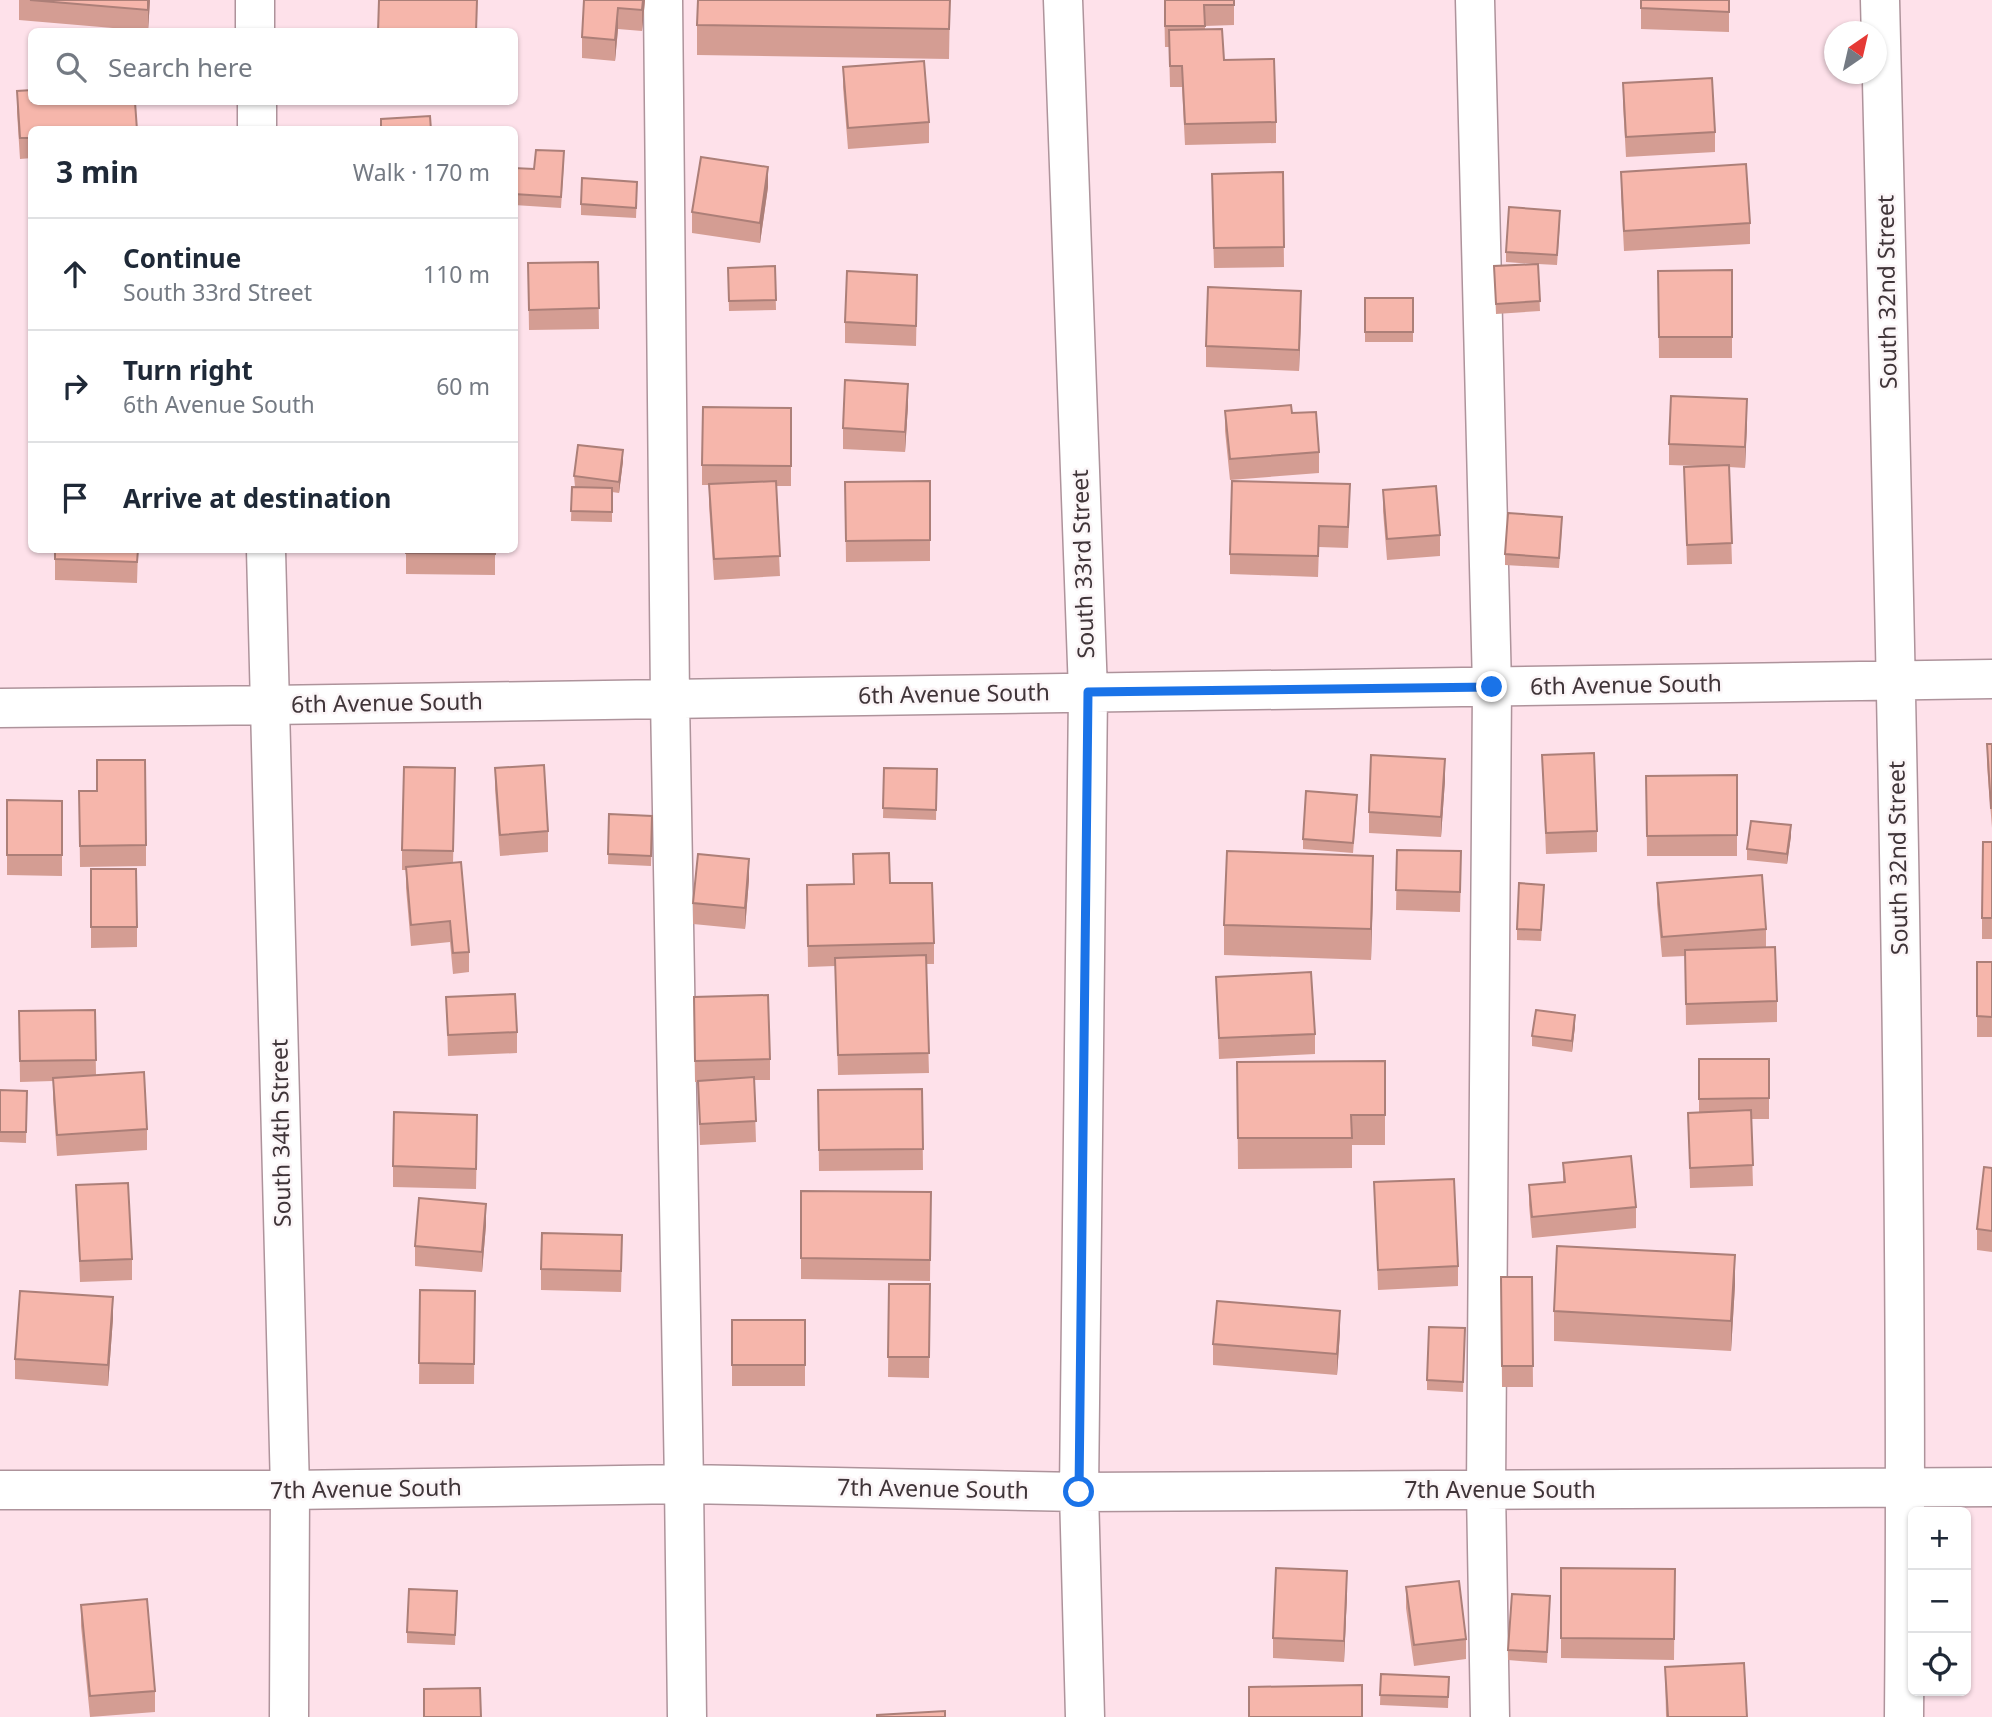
<!DOCTYPE html>
<html lang="en">
<head>
<meta charset="utf-8">
<style>
	:root { --surface:#fff; --page:#f6f6f7; --text:#1f2937; --muted:#747a83; --line:#e0e1e3 }
	body { margin:0; font-family:"Noto Sans",sans-serif; background:var(--page); color:var(--text) }
	.controls { position:absolute; right:21px; bottom:21px; display:grid; overflow:hidden; border-radius:10px; box-shadow:0 2px 5px #0004 }
	.controls button { width:63px; height:63px; display:grid; place-items:center; padding:0; border:0; border-bottom:2px solid var(--line); background:var(--surface); color:var(--text); font:35px sans-serif }
	.compass { position:absolute; left:1824px; top:21px; width:63px; height:63px; border-radius:50%; background:var(--surface); box-shadow:0 2px 5px #0004; rotate:34deg }
	.stop { position:absolute; width:21px; height:21px; margin:-16px; border:5px solid #1a73e8; border-radius:50%; background:#fff }
	.stop.end { background:#1a73e8; border-color:#fff; box-shadow:0 2px 7px #0008 }
	.list { margin:0; padding:0; list-style:none }
	h2 { display:flex; justify-content:space-between; align-items:center; height:91px; margin:0; padding:0 28px; font-size:30px }
	h2 small { font-size:23px; font-weight:400; color:var(--muted) }
	.list li { display:grid; grid-template-columns:46px 1fr auto; gap:21px; align-items:center; box-sizing:border-box; height:112px; padding:0 28px; border-top:2px solid var(--line) }
	.list b { display:block; font-size:26px; white-space:nowrap }
	.list p { margin:0; font-size:23px; white-space:nowrap; color:var(--muted) }
	.list em { font-size:23px; font-style:normal; color:var(--muted) }
	.icon { flex:none; width:38px; height:38px; fill:none; stroke:currentColor; stroke-width:2; stroke-linecap:round; stroke-linejoin:round }
	.map { position:relative; flex:none; width:1992px; height:1717px; overflow:hidden }
	.search { position:absolute; background:var(--surface); box-shadow:0 2px 5px #0004; left:28px; top:28px; width:490px; height:77px; display:flex; align-items:center; gap:18px; box-sizing:border-box; padding:0 24px; border-radius:10px; color:var(--muted); font-size:26px }
	.panel { position:absolute; background:var(--surface); box-shadow:0 2px 5px #0004; left:28px; top:126px; width:490px; height:427px; border-radius:10px }
	.map>svg:first-child { display:block }
	.lines { fill:none; stroke-linecap:round; stroke-linejoin:round }
	.minor-casing { stroke:#ae939b; stroke-width:41 }
	.minor { stroke:#fff; stroke-width:38 }
	.wall { fill:#d49d93 }
	.shaded-wall { fill:#ac7f78 }
	.building { fill:#f6b6ab; stroke:#ac7f78; stroke-width:2 }
	.route { stroke:#1a73e8; stroke-width:9 }
	.labels { text-anchor:middle; stroke-width:5; stroke-linejoin:round; paint-order:stroke }
	.street-label { font-size:23px; fill:#3f3438; stroke:#fbf5f7 }
</style>
</head>
<body>
<div class="map">
<svg width="1992" height="1717" viewBox="0 0 1992 1717">
	<rect width="100%" height="100%" fill="#fee1ea"/>
	<g class="lines">
		<defs>
			<path id="minor" d="M255,0V32
				M663,0L670,699L684,1484L687,1717
				M1063,0L1088,692L1079,1492L1085,1717
				M1475,0L1492,687L1486,1490L1490,1717
				M1880,0C1894,572 1909,1145 1904,1717
				M257,102V130
				M266,550L290,1490L289,1717
				M0,708L270,705L1992,679
				M0,1490H290L684,1484L1079,1492L1992,1487"/>
		</defs>
		<use href="#minor" class="minor-casing"/>
		<use href="#minor" class="minor"/>
	</g>
	<path class="wall" d="M19,0H150L148,31L19,20Z
		M584,0H645L642,31L618,29L615,61L582,58V37Z
		M950,0L949,59L697,55V25Z
		M1164,0H1234V25L1205,26V29L1224,60L1276,122V143L1185,145L1182,87H1170L1169,47H1165Z
		M1641,0H1729V32L1641,29Z
		M843,67L929,122V143L848,149L843,87Z
		M1623,83L1715,132V152L1626,157L1623,104Z
		M17,91L32,130V158L20,159L17,112Z
		M564,162L561,208L514,205V168L534,169Z
		M1283,172L1284,267L1214,268L1212,194Z
		M1621,172L1750,223V244L1624,251L1621,193Z
		M768,187L760,243L692,233V212Z
		M637,192L636,218L581,215V204Z
		M1560,222L1557,265L1538,264L1540,311L1496,314L1494,266L1533,264L1506,262V252Z
		M598,262L599,329L529,330L528,263Z
		M775,266L776,310L729,311L728,268Z
		M1732,270V358H1659L1658,271Z
		M917,295L916,346L845,343V322Z
		M1365,298H1413V342H1365Z
		M1301,311L1299,371L1206,367V346Z
		M908,405L905,452L843,449V428Z
		M791,408V486H776L780,576L714,580L709,505V485H702V465Z
		M1225,411L1292,413L1319,452V473L1230,480L1225,431Z
		M1747,420L1745,468L1729,467L1732,564L1687,565L1684,467L1699,466L1669,465V444Z
		M623,461L619,493L612,492V522L571,521L572,487H575L574,476Z
		M930,481V561L846,562L845,482Z
		M1383,490L1440,535V556L1387,560L1383,511Z
		M1350,505L1348,548L1319,547L1318,577L1230,574V554Z
		M1562,527L1559,568L1505,565V554Z
		M55,550H138L137,583L55,580Z
		M406,550H495V575L406,574Z
		M1987,744H1992V828L1987,765Z
		M1542,755L1597,831V852L1546,854Z
		M495,768L548,831V852L500,856L495,789Z
		M884,768L937,769L936,820L883,818Z
		M1737,775V856H1647L1646,776Z
		M1445,780L1441,837L1369,833V812Z
		M455,789L453,863L469,952V972L453,974L450,942L411,946L406,888V870H402V850Z
		M79,791L146,845V866L80,867Z
		M7,800L62,801V876L7,875Z
		M1357,805L1353,853L1303,849V839Z
		M609,814L652,816L651,866L608,864Z
		M1791,836L1787,864L1747,860V849Z
		M1992,842V939H1982V918Z
		M1397,850L1461,872L1460,912L1396,910Z
		M91,869L137,927V947L91,948Z
		M749,879L745,929L693,924V903Z
		M890,883L934,943V964H926L929,1073L838,1075L835,966L808,967L807,906Z
		M1657,883L1766,929V948L1777,1001V1022L1686,1025L1685,956L1662,957L1657,904Z
		M1373,886L1371,960L1224,955V925Z
		M1544,895L1541,941L1517,940V929Z
		M1977,962H1992V1037H1977Z
		M1216,977L1315,1034V1054L1219,1059Z
		M446,997L517,1032V1053L448,1056Z
		M95,1010L96,1075L147,1129V1150L57,1156L53,1099V1081L20,1082L19,1011Z
		M694,1017L770,1059V1080H754L756,1142L700,1145L698,1082H695Z
		M1575,1026L1572,1052L1532,1046V1036Z
		M1699,1059L1769,1098V1119H1751L1753,1186L1690,1188L1688,1113L1699,1112Z
		M1385,1061V1145H1352V1168L1238,1169L1237,1062Z
		M922,1089L923,1170L819,1171L818,1090Z
		M0,1090L27,1091L26,1143L0,1142Z
		M477,1136L476,1189L393,1187V1166Z
		M1563,1163L1636,1207V1228L1532,1238L1529,1205V1185L1563,1182Z
		M1992,1168V1252L1977,1250V1229Z
		M1374,1182L1458,1266V1286L1378,1290Z
		M76,1185L132,1259V1280L80,1282Z
		M801,1191L931,1192L930,1281L801,1279Z
		M486,1225L482,1272L415,1266V1246Z
		M622,1255L621,1292L541,1290V1269Z
		M1501,1277H1532L1533,1387H1502Z
		M889,1284H930L929,1378L888,1377Z
		M1735,1285L1731,1351L1554,1341V1311Z
		M420,1290L475,1291L474,1384H419Z
		M113,1318L108,1386L15,1379V1359Z
		M732,1320H805V1386H732Z
		M1465,1328L1463,1392L1427,1390V1380Z
		M1340,1332L1337,1375L1213,1365V1344Z
		M1561,1568L1675,1569L1674,1660L1561,1658Z
		M1406,1587L1466,1639V1659L1414,1666L1406,1608Z
		M1347,1592L1344,1662L1273,1658V1638Z
		M457,1601L455,1645L407,1643V1632Z
		M81,1605L155,1691V1712L90,1717L81,1626Z
		M1550,1607L1547,1663L1508,1660V1650Z
		M1665,1667L1747,1717H1666Z
		M1381,1674L1449,1677L1448,1708L1380,1705Z"/>
	<path class="shaded-wall" d="M148,0H150L148,31Z
		M643,0H645L642,31V10Z
		M618,8V29L615,61V40Z
		M768,167V187L760,243V223Z
		M1301,291V311L1299,371V350Z
		M908,384V405L905,452V432Z
		M1747,399V420L1745,468V447Z
		M623,450V461L619,493V482Z
		M1445,759V780L1441,837V817Z
		M1791,825V836L1787,864V854Z
		M1373,856V886L1371,960V929Z
		M749,859V879L745,929V908Z
		M1575,1015V1026L1572,1052V1041Z
		M486,1204V1225L482,1272V1252Z
		M1735,1255V1285L1731,1351V1321Z
		M113,1297V1318L108,1386V1365Z
		M1340,1311V1332L1337,1375V1354Z
		M1347,1571V1592L1344,1662V1641Z"/>
	<path class="building" d="M30,0H148V10Z
		M379,0H477L476,32H378Z
		M584,0H643L642,10L618,8L615,40L582,37Z
		M698,0H950L949,29L697,25Z
		M1165,0H1234V5H1204L1205,26H1165Z
		M1641,0H1729V12L1641,8Z
		M1222,29L1224,60L1274,59L1276,122L1185,124L1182,66H1170L1169,30Z
		M924,61L929,122L848,128L843,67Z
		M1712,78L1715,132L1626,137L1623,83Z
		M32,90V102H135L137,130H32V138H20L17,91Z
		M430,116L431,130H381V119Z
		M536,150L564,151L561,197L514,194V168L534,169Z
		M701,157L768,167L760,223L692,212Z
		M1746,164L1750,223L1624,231L1621,172Z
		M1283,172L1284,247L1214,248L1212,174Z
		M582,178L637,182L636,208L581,204Z
		M1509,207L1560,211L1557,255L1506,252Z
		M598,262L599,308L529,310L528,263Z
		M1538,264L1540,301L1496,304L1494,266Z
		M775,266L776,300L729,301L728,268Z
		M1732,270V337H1659L1658,271Z
		M847,271L917,275L916,326L845,322Z
		M1208,287L1301,291L1299,350L1206,346Z
		M1365,298H1413V332H1365Z
		M845,380L908,384L905,432L843,428Z
		M1671,396L1747,399L1745,447L1669,444Z
		M1291,405L1292,413L1316,412L1319,452L1230,459L1225,411Z
		M703,407L791,408V466L702,465Z
		M578,445L623,450L619,482L574,476Z
		M1729,465L1732,543L1687,545L1684,467Z
		M776,481L780,556L714,559L709,484Z
		M930,481V540L846,541L845,482Z
		M1232,481L1350,484L1348,527L1319,526L1318,556L1230,554Z
		M1436,486L1440,535L1387,539L1383,490Z
		M572,487L612,488V512L571,511Z
		M1508,513L1562,517L1559,558L1505,554Z
		M55,550H138L137,562L55,559Z
		M406,550H495V554L406,553Z
		M1987,744H1992V808H1991Z
		M1594,753L1597,831L1546,833L1542,755Z
		M1371,755L1445,759L1441,817L1369,812Z
		M97,760H145L146,845L80,846L79,791H97Z
		M544,765L548,831L500,835L495,768Z
		M404,767L455,768L453,851L402,850Z
		M884,768L937,769L936,810L883,808Z
		M1737,775V835L1647,836L1646,776Z
		M1306,791L1357,795L1353,843L1303,839Z
		M7,800L62,801V855H7Z
		M609,814L652,816L651,856L608,854Z
		M1751,821L1791,825L1787,854L1747,849Z
		M1983,842H1992V918H1982Z
		M1397,850L1461,851L1460,892L1396,890Z
		M1227,851L1373,856L1371,929L1224,925Z
		M889,853L890,883H932L934,943L808,946L807,885L854,884L853,854Z
		M698,854L749,859L745,908L693,903Z
		M461,862L469,952L453,953L450,921L411,925L406,867Z
		M91,869H136L137,927H91Z
		M1762,875L1766,929L1662,937L1657,883Z
		M1519,883L1544,885L1541,930L1517,929Z
		M1775,947L1777,1001L1686,1004L1685,950Z
		M926,955L929,1053L838,1055L835,958Z
		M1977,962H1992V1017L1977,1016Z
		M1311,972L1315,1034L1219,1038L1216,977Z
		M515,994L517,1032L448,1035L446,997Z
		M768,995L770,1059L695,1061L694,997Z
		M95,1010L96,1060L20,1061L19,1011Z
		M1536,1010L1575,1015L1572,1041L1532,1036Z
		M1699,1059H1769V1098L1699,1099Z
		M1385,1061V1115H1351L1352,1138H1238L1237,1062Z
		M144,1072L147,1129L57,1135L53,1078Z
		M754,1077L756,1121L700,1124L698,1081Z
		M922,1089L923,1149L819,1150L818,1090Z
		M0,1090L27,1091L26,1132H0Z
		M1751,1110L1753,1165L1690,1168L1688,1113Z
		M394,1112L477,1115L476,1169L393,1166Z
		M1631,1156L1636,1207L1532,1217L1529,1185L1565,1182L1563,1163Z
		M1984,1167L1992,1168V1231L1977,1229Z
		M1454,1179L1458,1266L1378,1270L1374,1182Z
		M128,1183L132,1259L80,1261L76,1185Z
		M801,1191L931,1192L930,1260L801,1258Z
		M419,1198L486,1204L482,1252L415,1246Z
		M542,1233L622,1235L621,1271L541,1269Z
		M1557,1246L1735,1255L1731,1321L1554,1311Z
		M1501,1277H1532L1533,1366H1502Z
		M889,1284H930L929,1357H888Z
		M420,1290L475,1291L474,1364L419,1363Z
		M20,1291L113,1297L108,1365L15,1359Z
		M1217,1301L1340,1311L1337,1354L1213,1344Z
		M732,1320H805V1365H732Z
		M1429,1327L1465,1328L1463,1382L1427,1380Z
		M1276,1568L1347,1571L1344,1641L1273,1638Z
		M1561,1568L1675,1569L1674,1639L1561,1638Z
		M1459,1581L1466,1639L1414,1645L1406,1587Z
		M409,1589L457,1591L455,1635L407,1632Z
		M1512,1594L1550,1596L1547,1652L1508,1650Z
		M147,1599L155,1691L90,1696L81,1605Z
		M1744,1663L1747,1717H1668L1665,1667Z
		M1381,1674L1449,1677L1448,1697L1380,1695Z
		M1362,1685V1717H1249V1687Z
		M480,1688L481,1717H424V1689Z
		M945,1711V1717H877V1715Z"/>
	<g class="lines">
		<path class="route" d="M1079,1492L1088,692L1492,687"/>
	</g>
	<g class="labels">
		<g class="street-label">
			<text transform="translate(1887 292) rotate(-91)" y="8">South 32nd Street</text>
			<text transform="translate(1083 564) rotate(-92)" y="8">South 33rd Street</text>
			<text transform="translate(1626 685) rotate(-1)" y="8">6th Avenue South</text>
			<text transform="translate(954 694) rotate(-1)" y="8">6th Avenue South</text>
			<text transform="translate(387 703) rotate(-1)" y="8">6th Avenue South</text>
			<text transform="translate(1898 858) rotate(-91)" y="8">South 32nd Street</text>
			<text transform="translate(281 1133) rotate(-91)" y="8">South 34th Street</text>
			<text transform="translate(366 1489) rotate(-1)" y="8">7th Avenue South</text>
			<text transform="translate(933 1489) rotate(1)" y="8">7th Avenue South</text>
			<text x="1500" y="1498">7th Avenue South</text>
		</g>
	</g>
</svg>
<div class="controls">
<button>+</button>
<button>−</button>
<button><svg class="icon" aria-label="locate" viewBox="0 0 24 24"><circle cx="12" cy="12" r="6"/><path d="M12 2v4M12 18v4M2 12h4M18 12h4"/></svg></button>
</div>
<svg class="compass" viewBox="-18 -18 36 36"><path d="M0-13l5 13h-10z" fill="#e53935"/><path d="M0 13l5-13h-10z" fill="#747a83"/></svg>
<div class="stop" style="left:1079px;top:1492px"></div>
<div class="stop end" style="left:1492px;top:687px"></div>
<div class="search"><svg class="icon" aria-label="search" viewBox="0 0 24 24"><circle cx="10" cy="10" r="6"/><path d="M15 15l6 6"/></svg>Search here</div>
<section class="panel">
<h2>3 min<small>Walk · 170 m</small></h2>
<ul class="list">
<li><svg class="icon" aria-label="ahead" viewBox="0 0 24 24"><path d="M12 20V5M6 11l6-6 6 6"/></svg><div><b>Continue</b><p>South 33rd Street</p></div><em>110 m</em></li>
<li><svg class="icon" aria-label="right" viewBox="0 0 24 24"><path d="M7 20v-9h11M14 6l5 5-5 5"/></svg><div><b>Turn right</b><p>6th Avenue South</p></div><em>60 m</em></li>
<li><svg class="icon" aria-label="arrive" viewBox="0 0 24 24"><path d="M6 21V4h12l-3 4 3 4H6"/></svg><div><b>Arrive at destination</b></div></li>
</ul>
</section>
</div>
</body>
</html>
